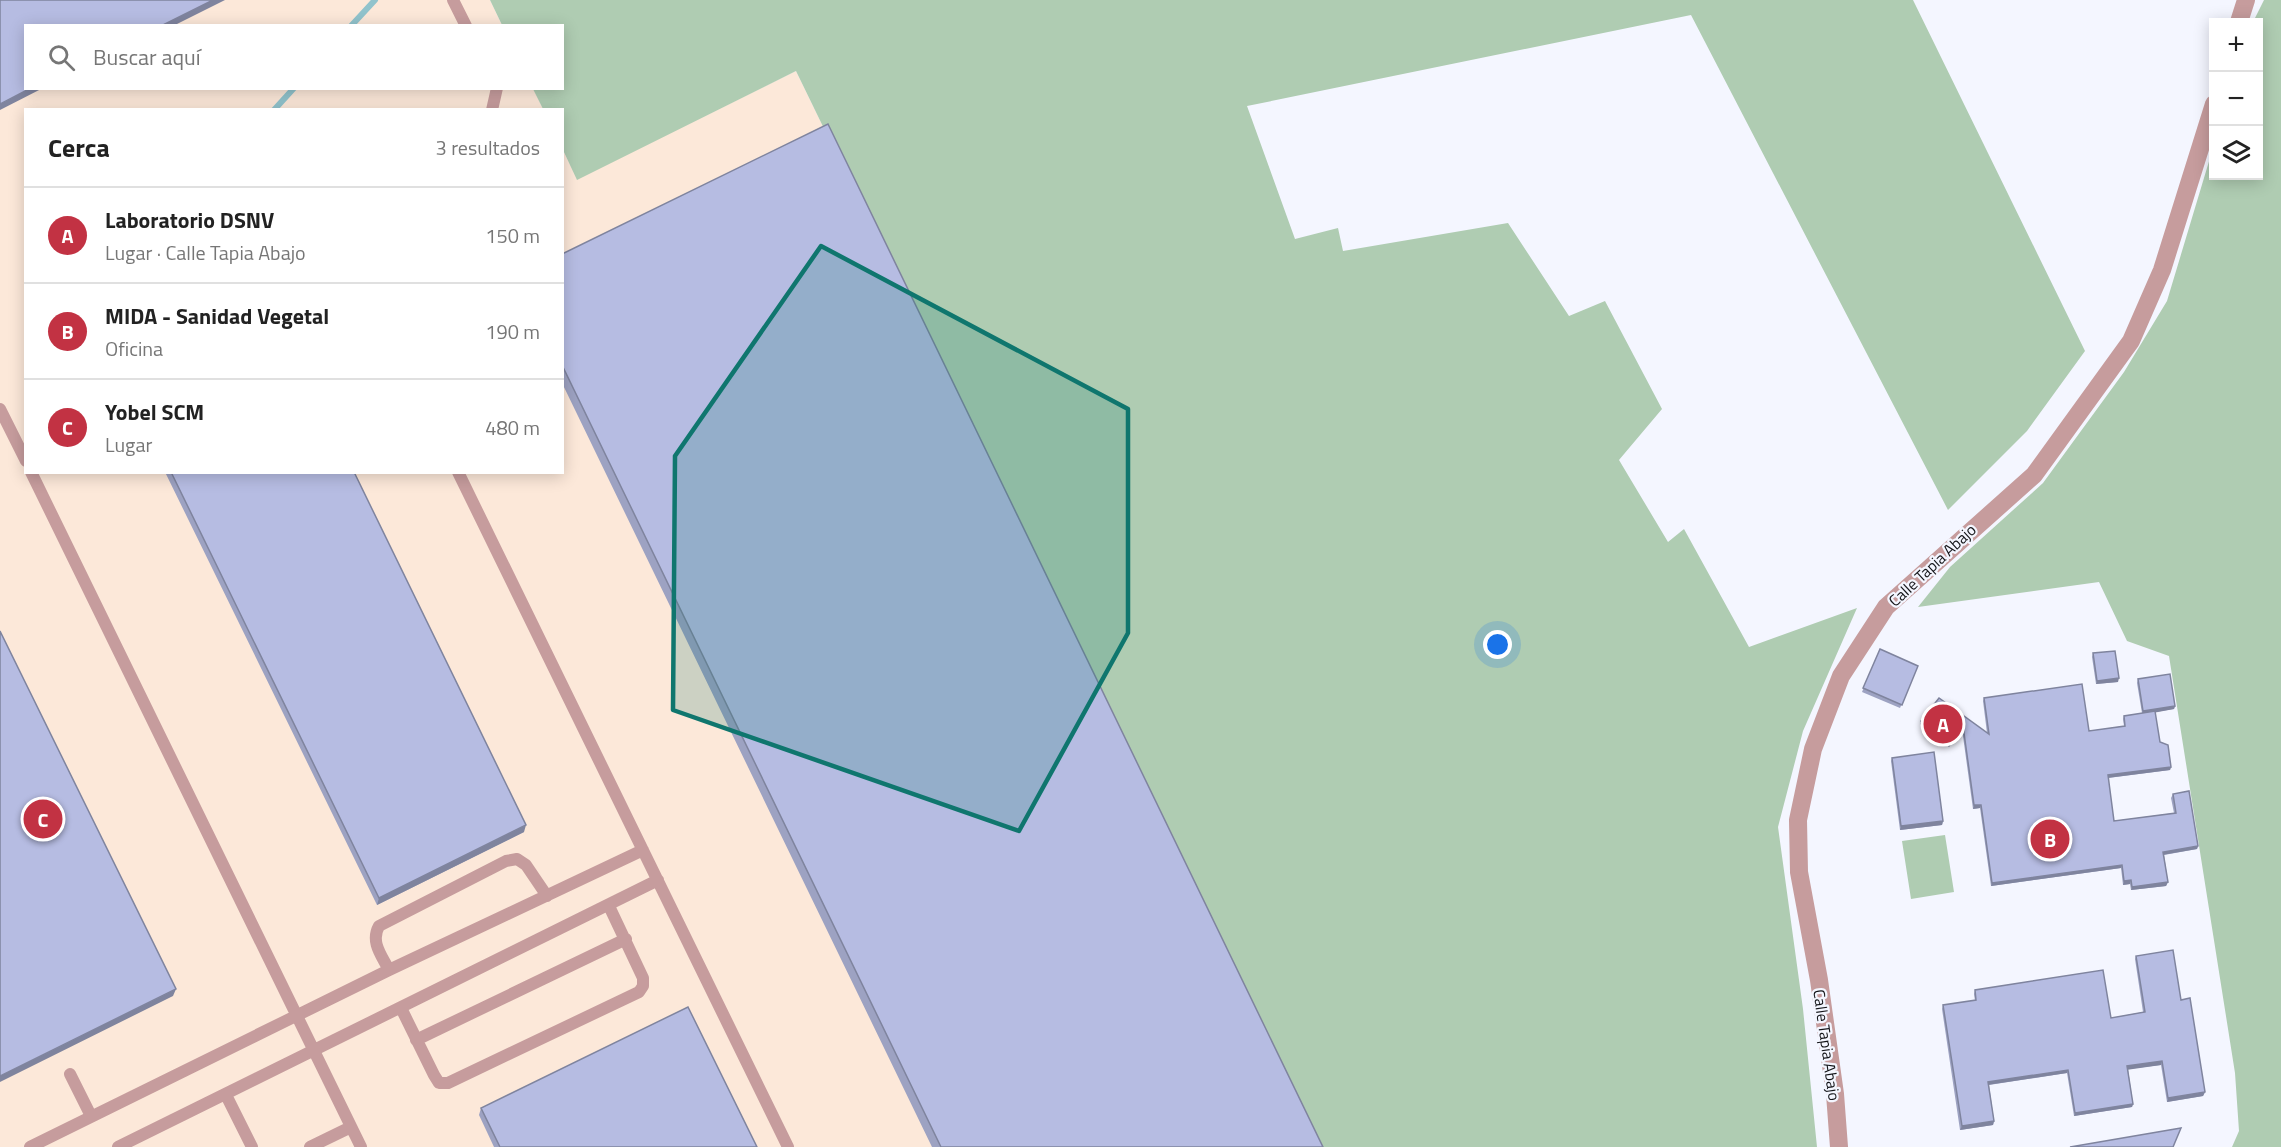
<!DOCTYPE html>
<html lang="es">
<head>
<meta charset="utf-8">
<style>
	:root { --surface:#fff; --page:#f6f6f6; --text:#222; --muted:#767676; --line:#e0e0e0; --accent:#c23243 }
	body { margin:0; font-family:"Titillium Web",sans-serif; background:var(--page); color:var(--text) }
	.controls { position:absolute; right:18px; top:18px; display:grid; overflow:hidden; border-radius:0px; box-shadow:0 3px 15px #0003 }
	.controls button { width:54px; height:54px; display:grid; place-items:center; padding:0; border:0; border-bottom:2px solid var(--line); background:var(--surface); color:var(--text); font:30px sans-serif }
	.you { position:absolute; left:1498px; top:645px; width:21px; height:21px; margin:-15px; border:4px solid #fff; border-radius:50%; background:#1a73e8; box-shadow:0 0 0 9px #1a73e833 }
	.badge { display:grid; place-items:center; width:39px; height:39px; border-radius:50%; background:var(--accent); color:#fff; font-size:20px; font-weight:700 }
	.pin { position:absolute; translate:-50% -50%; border:3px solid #fff; box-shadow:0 2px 6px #0006 }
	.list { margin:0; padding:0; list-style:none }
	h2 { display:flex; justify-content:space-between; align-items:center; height:78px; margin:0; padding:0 24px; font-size:26px }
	h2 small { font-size:20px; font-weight:400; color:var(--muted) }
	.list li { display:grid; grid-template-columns:39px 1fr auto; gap:18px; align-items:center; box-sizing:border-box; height:96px; padding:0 24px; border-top:2px solid var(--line) }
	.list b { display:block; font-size:22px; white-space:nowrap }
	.list p { margin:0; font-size:20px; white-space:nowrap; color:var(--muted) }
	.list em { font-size:20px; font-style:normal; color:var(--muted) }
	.icon { flex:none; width:33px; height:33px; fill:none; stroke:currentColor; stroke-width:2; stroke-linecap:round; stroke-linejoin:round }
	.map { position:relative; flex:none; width:2281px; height:1147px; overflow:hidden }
	.search { position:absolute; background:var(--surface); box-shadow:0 3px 15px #0003; left:24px; top:24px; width:540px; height:66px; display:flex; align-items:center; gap:15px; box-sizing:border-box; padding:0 21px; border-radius:0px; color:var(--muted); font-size:22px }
	.panel { position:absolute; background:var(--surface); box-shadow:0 3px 15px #0003; left:24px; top:108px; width:540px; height:366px; border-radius:0px }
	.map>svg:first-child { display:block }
	.industrial { fill:#fce8d9 }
	.green { fill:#afccb2 }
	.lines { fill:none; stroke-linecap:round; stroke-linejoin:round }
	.stream { stroke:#91c3cc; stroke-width:6 }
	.lane { stroke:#c69c9d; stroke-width:12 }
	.street { stroke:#c69c9d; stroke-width:18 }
	.wall { fill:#9da2c2 }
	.shaded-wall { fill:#7f849e }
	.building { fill:#b6bce2; stroke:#7f849e; stroke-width:1.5 }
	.marked { fill:#0f766e; fill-opacity:0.2; stroke:#0f766e; stroke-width:4.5; stroke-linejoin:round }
	.labels { text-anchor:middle; stroke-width:4.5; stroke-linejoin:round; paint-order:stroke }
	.street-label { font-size:16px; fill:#121317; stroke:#f4f6ff }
</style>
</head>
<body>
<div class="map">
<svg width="2281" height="1147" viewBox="0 0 2281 1147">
	<rect width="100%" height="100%" fill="#f4f6ff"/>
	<path class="industrial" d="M0,0H490L502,25L26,26V88H533L543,109L26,110V472H562L563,150L577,179L796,71L1319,1147H0Z"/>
	<path class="green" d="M490,0H1913L2085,351L2027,431L1948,510L1691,15L1247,106L1295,239L1338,228L1343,251L1508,223L1569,316L1605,301L1662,409L1619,460L1668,542L1684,529L1749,647L1857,608L1803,731L1778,827L1803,1009L1817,1147H1319L796,71L577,180L563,150L562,110L543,109L533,89L562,88V26L502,25Z
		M2264,0H2281V1147H2232L2239,1131L2235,1073L2169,656L2127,641L2099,582L1918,607L1950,567L2043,483L2124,372L2167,301L2213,148L2214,176H2258V22H2253Z
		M1945,835L1954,892L1911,899L1902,841Z"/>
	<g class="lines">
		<path class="stream" d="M351,26L375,0
			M274,110L294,88"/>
		<path class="lane" d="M453,0L466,26
			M492,110L497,88
			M0,409L26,461
			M31,472L361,1147
			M458,472L788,1147
			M389,970C382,956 370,942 379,926L506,861L517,859L526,865L547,896
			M401,1008L434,1075L439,1083H448L639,992L643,986V978L609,906
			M416,1040L626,939
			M70,1074L91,1116
			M226,1095L252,1147
			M30,1147L389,970L643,850
			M118,1147L658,880
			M310,1147L351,1127"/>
		<path class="street" d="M2239,22L2246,0
			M1839,1147L1835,1094L1819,980L1799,872L1798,820L1813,749L1841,676L1886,607L2034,475L2131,341L2162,270L2214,104"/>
	</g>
	<path class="wall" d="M562,254L1323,1147H932L562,383Z
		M165,472H354L524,832L377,905Z
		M1880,649L1918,666L1900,708L1862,692Z
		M2093,653L2118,682L2096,684L2092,657Z
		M2138,679L2175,706L2174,709L2155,712L2160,742L2171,767L2170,770L2108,778L2114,821L2174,813L2171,798L2173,794L2198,846L2197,849L2164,855L2168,882L2166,886L2131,890L2130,884L2123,885L2121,868L1991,886L1980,808L1973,809L1962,729L1949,747L1920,724L1921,721L1939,698L1987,733L1983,701L1984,698L2089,731L2124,726L2123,719L2124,716L2142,713L2137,683Z
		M1892,758L1943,821L1942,825L1900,830L1891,761Z
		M2136,956L2181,1000L2205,1092L2203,1096L2167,1102L2161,1065L2128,1069L2133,1104L2132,1107L2074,1116L2067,1073L1989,1085L1994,1121L1993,1125L1960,1130L1942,1009L1943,1005L1975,1001L1974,994L1975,990L2111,1018L2143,1012L2135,959Z
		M481,1108L757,1147H494L479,1115Z"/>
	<path class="shaded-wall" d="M213,0H225L173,26H161Z
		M31,88H43L0,110V104Z
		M2119,678L2118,682L2096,684L2097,681Z
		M2175,706L2174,709L2142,715L2143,711Z
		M1963,726L1962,729L1949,747L1950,743Z
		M2171,767L2170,770L2107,778L2108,775Z
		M1974,805H1981L1980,808L1973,809Z
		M1943,821L1942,825L1900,830L1901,826Z
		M526,825L524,832L377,905L379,898Z
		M2198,846L2197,849L2162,855L2163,852Z
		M2122,865L2121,868L1991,886L1992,883Z
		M2131,880L2130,884L2123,885L2124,881Z
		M2168,882L2166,886L2131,890L2132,887Z
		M176,989L173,996L0,1082V1076Z
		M2162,1061L2161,1065L2126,1070L2127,1066Z
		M2068,1070L2067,1073L1987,1085L1988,1082Z
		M2205,1092L2203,1096L2167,1102L2168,1098Z
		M2133,1104L2132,1107L2074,1116L2075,1113Z
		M1994,1121L1993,1125L1960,1130L1962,1126Z"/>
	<path class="building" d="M0,0H213L161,26H26V88H31L0,104Z
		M828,124L1323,1147H941L562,365V254Z
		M171,472H354L526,825L379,898Z
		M0,631L176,989L0,1076Z
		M1880,649L1918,666L1902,705L1863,688Z
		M2115,651L2119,678L2097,681L2093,653Z
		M2170,674L2175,706L2143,711L2138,679Z
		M2082,684L2089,731L2125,726L2124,716L2155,711L2160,742L2168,745L2171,767L2108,775L2114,821L2176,813L2173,794L2189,791L2198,846L2163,852L2168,882L2132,887L2131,880L2124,881L2122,865L1992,883L1981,805H1974L1963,726L1950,743L1921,721L1939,698L1989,734L1984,698Z
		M1934,752L1943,821L1901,826L1892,758Z
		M2173,950L2181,1000L2190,998L2205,1092L2168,1098L2162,1061L2127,1066L2133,1104L2075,1113L2068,1070L1988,1082L1994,1121L1962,1126L1943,1005L1976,1000L1975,990L2103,970L2111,1018L2145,1012L2136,956Z
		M688,1007L757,1147H500L481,1108Z
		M2181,1128L2173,1147H2070Z"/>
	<path class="marked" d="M821,246L1128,409V633L1019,831L673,710L675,456Z"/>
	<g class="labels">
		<g class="street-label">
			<text transform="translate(1932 565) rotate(-43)" y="6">Calle Tapia Abajo</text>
			<text transform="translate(1827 1045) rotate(82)" y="6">Calle Tapia Abajo</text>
		</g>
	</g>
</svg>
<div class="controls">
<button>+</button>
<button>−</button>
<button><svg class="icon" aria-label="layers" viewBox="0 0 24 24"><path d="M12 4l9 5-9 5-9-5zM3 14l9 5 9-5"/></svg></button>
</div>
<div class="you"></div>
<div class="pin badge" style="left:1943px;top:724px">A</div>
<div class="pin badge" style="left:2050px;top:839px">B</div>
<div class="pin badge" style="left:43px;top:819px">C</div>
<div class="search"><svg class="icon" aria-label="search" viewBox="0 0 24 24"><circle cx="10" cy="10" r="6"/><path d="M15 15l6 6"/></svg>Buscar aquí</div>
<section class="panel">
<h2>Cerca<small>3 resultados</small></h2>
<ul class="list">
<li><span class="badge">A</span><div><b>Laboratorio DSNV</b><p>Lugar · Calle Tapia Abajo</p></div><em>150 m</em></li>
<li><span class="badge">B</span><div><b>MIDA - Sanidad Vegetal</b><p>Oficina</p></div><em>190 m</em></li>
<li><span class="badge">C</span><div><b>Yobel SCM</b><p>Lugar</p></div><em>480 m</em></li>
</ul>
</section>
</div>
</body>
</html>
